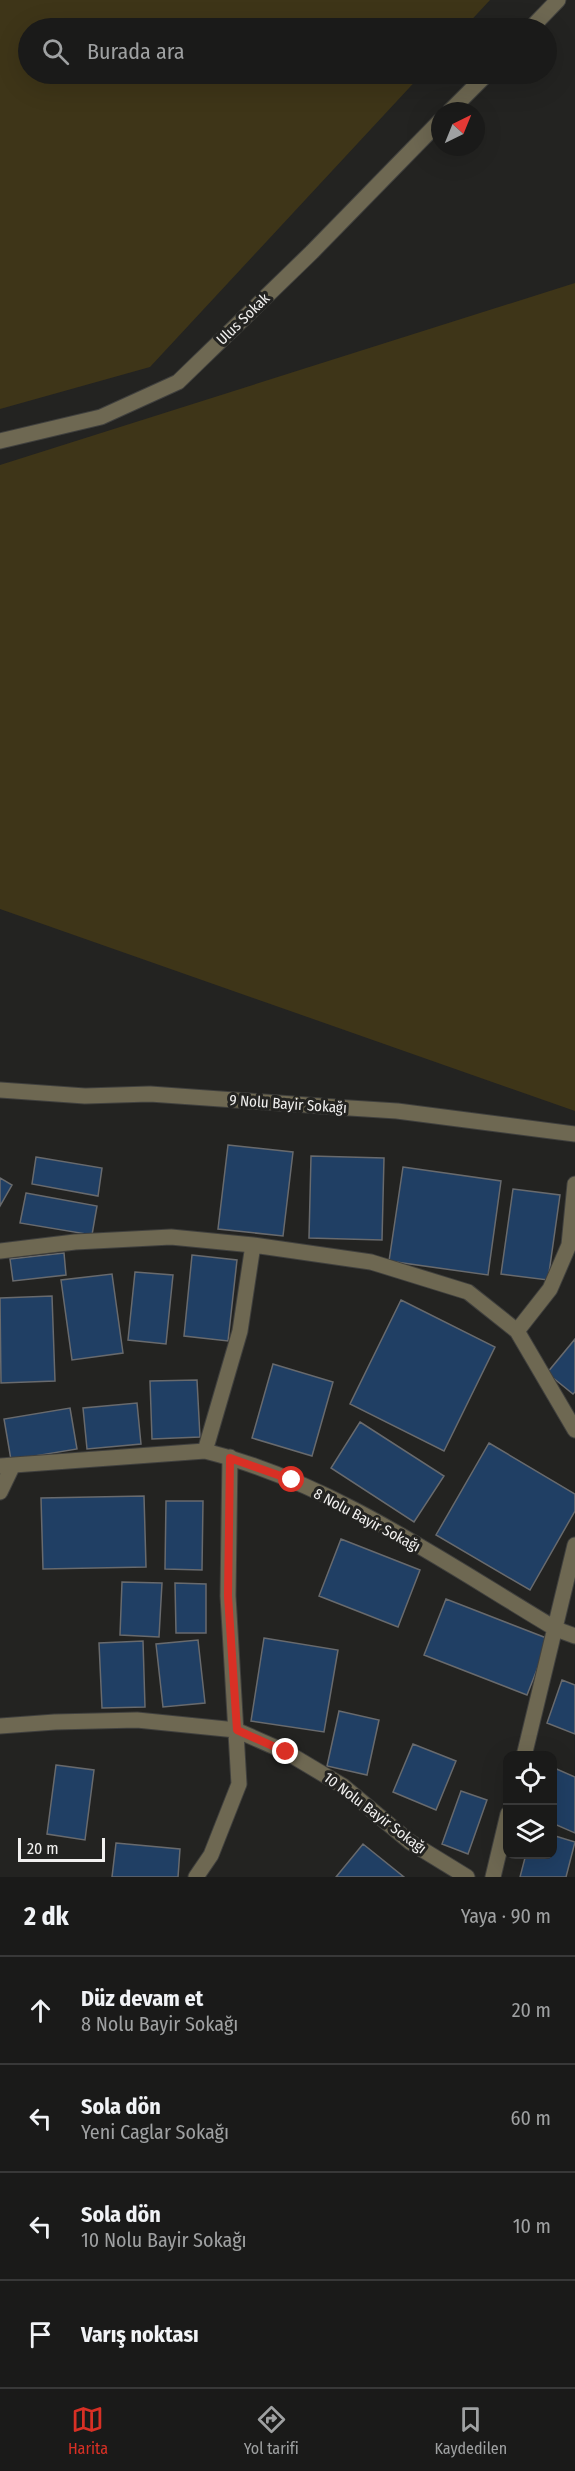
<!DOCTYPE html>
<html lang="tr">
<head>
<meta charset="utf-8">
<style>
	:root { --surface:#1a1a19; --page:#272726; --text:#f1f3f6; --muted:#9fa1a2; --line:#383838; --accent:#d93025 }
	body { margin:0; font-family:"Fira Sans Condensed",sans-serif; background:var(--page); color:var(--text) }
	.controls { position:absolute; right:18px; bottom:18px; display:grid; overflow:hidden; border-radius:12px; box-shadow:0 6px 24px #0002 }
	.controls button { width:54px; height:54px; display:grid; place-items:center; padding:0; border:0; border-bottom:2px solid var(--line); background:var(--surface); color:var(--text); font:30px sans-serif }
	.compass { position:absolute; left:431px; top:102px; width:54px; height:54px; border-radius:50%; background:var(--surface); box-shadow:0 6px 24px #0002; rotate:43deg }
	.scale { position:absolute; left:18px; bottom:15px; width:87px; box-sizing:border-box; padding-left:6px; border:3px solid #f1f0ef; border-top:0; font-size:16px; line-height:21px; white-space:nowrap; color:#f1f0ef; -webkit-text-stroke:4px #232321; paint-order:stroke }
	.stop { position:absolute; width:18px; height:18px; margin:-14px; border:4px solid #d93025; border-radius:50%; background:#fff }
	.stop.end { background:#d93025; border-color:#fff; box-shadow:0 2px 6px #0008 }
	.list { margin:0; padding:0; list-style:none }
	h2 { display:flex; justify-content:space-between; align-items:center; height:78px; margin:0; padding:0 24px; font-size:26px }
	h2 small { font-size:20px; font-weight:400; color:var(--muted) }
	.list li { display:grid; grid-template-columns:39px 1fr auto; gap:18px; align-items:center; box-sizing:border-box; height:108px; padding:0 24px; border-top:2px solid var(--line) }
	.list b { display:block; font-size:22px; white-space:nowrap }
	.list p { margin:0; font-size:20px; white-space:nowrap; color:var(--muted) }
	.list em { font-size:20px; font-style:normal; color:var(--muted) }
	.icon { flex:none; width:33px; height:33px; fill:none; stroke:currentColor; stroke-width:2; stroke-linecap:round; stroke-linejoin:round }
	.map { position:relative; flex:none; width:575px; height:1877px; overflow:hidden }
	.search { position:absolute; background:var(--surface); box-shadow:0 6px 24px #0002; left:18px; right:18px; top:18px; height:66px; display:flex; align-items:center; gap:15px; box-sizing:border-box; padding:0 21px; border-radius:33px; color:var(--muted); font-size:22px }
	.sheet { height:510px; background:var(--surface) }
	nav { display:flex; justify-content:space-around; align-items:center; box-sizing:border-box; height:84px; border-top:2px solid var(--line); background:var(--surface); font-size:16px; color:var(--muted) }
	nav a { display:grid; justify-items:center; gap:3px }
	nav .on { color:var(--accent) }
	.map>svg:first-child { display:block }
	.green { fill:#3e3518 }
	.building { fill:#203f64; stroke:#686a6d; stroke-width:1.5 }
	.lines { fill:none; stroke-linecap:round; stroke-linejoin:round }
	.minor-casing { stroke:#40403e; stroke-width:17 }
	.minor { stroke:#6e6852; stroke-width:15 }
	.route { stroke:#d93025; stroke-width:8 }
	.labels { text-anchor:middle; stroke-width:6; stroke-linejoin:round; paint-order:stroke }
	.street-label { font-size:15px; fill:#f1f0ef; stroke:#232321 }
</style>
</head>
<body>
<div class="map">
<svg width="575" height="1877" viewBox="0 0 575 1877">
	<rect width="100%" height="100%" fill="#232321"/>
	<path class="green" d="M0,0H490L464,28H28V74H422L150,367L0,409Z
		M575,283V1111L0,909V465Z"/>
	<path class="building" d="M228,1145L293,1152L283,1236L218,1229Z
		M311,1156L384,1158L382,1240L309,1238Z
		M36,1157L102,1168L98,1196L32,1184Z
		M403,1167L501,1181L488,1275L389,1261Z
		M0,1178L12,1185L0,1206Z
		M513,1189L560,1195L548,1280L501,1274Z
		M26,1193L97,1206L92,1235L20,1223Z
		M64,1253L66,1275L13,1281L10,1259Z
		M192,1255L237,1260L228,1341L184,1336Z
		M135,1272L173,1275L166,1344L128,1340Z
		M112,1274L123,1353L72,1360L61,1280Z
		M52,1296L55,1381L1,1383L0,1298Z
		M401,1300L495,1347L444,1451L350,1404Z
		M575,1339V1392L573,1394L547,1373Z
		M273,1364L333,1382L312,1456L252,1438Z
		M197,1380L200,1437L152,1439L150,1381Z
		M137,1403L141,1444L87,1449L83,1408Z
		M70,1408L77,1449L11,1460L4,1419Z
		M360,1422L444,1476L414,1522L331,1468Z
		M489,1443L575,1494V1511L530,1590L436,1535Z
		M144,1496L146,1567L43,1569L41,1498Z
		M166,1501H203L202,1570L165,1569Z
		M341,1539L420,1570L398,1627L319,1596Z
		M122,1582L162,1583L159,1637L120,1635Z
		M175,1583L206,1584V1633H176Z
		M446,1599L549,1639L527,1695L424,1655Z
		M264,1638L338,1650L324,1732L251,1721Z
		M198,1640L205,1703L163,1707L156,1644Z
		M143,1641L145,1707L102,1708L99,1643Z
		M562,1680L575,1685V1734L547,1723Z
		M339,1711L379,1720L367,1775L327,1766Z
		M413,1744L456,1761L436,1810L393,1792Z
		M56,1765L94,1770L85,1840L47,1834Z
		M552,1767L575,1777V1833L552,1823Z
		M461,1791L487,1800L468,1854L442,1844Z
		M552,1835L575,1842L566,1877H520L526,1854H552Z
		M116,1843L180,1849L178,1877H112Z
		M363,1844L404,1877H336Z"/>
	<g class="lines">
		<defs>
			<path id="minor" d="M531,28L558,0
				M450,111L487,74
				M0,441L101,417L178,382L312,252L440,121
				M0,1090L85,1096L150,1094L350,1108L397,1111L575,1134
				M0,1251L75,1242L171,1237L253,1245L371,1262L468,1292L517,1331L575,1430
				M517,1331L550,1289L569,1245L575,1184
				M205,1451L240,1331L253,1245
				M0,1466L205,1451C333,1483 445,1563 556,1629L575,1636
				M0,1492L12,1467
				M0,1726L55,1722L137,1720L236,1730L286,1752L343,1786L410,1842L467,1877
				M524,1756L575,1545
				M196,1877L211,1855L239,1784L228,1596L230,1457
				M493,1877L508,1814"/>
		</defs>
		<use href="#minor" class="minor-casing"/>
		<use href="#minor" class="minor"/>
	</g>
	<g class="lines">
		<path class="route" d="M286,1752L237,1730L228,1596L230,1458L292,1480"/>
	</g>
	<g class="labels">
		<g class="street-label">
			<text transform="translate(243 319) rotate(-44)" y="5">Ulus Sokak</text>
			<text transform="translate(288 1104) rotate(4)" y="5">9 Nolu Bayir Sokağı</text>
			<text transform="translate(367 1520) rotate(28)" y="5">8 Nolu Bayir Sokağı</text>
			<text transform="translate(375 1813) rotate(37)" y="5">10 Nolu Bayir Sokağı</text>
		</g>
	</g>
</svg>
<div class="controls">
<button><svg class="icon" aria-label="locate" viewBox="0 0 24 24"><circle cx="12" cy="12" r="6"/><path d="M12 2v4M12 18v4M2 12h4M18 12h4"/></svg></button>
<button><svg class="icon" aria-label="layers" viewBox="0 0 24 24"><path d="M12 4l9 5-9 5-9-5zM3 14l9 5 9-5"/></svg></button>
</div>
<svg class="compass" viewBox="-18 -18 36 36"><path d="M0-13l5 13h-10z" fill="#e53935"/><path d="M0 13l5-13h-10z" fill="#9fa1a2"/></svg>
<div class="scale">20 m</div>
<div class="stop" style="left:292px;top:1480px"></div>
<div class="stop end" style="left:286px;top:1752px"></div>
<div class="search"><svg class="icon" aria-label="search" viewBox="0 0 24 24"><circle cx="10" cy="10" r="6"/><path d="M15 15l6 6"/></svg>Burada ara</div>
</div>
<section class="sheet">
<h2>2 dk<small>Yaya · 90 m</small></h2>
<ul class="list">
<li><svg class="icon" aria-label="ahead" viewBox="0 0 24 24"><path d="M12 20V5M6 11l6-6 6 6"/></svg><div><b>Düz devam et</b><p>8 Nolu Bayir Sokağı</p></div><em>20 m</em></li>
<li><svg class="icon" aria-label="left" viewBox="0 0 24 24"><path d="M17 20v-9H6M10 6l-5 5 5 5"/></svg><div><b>Sola dön</b><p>Yeni Caglar Sokağı</p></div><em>60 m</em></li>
<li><svg class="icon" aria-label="left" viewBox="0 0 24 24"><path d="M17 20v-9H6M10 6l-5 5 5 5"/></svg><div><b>Sola dön</b><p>10 Nolu Bayir Sokağı</p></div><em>10 m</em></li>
<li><svg class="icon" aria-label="arrive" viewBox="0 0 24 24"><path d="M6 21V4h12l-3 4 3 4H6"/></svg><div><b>Varış noktası</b></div></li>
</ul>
</section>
<nav>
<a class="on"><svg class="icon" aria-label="map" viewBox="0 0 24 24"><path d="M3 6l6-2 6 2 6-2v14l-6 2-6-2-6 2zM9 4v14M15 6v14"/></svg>Harita</a>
<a><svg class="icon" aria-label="directions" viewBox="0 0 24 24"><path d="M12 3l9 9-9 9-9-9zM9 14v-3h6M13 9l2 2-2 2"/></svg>Yol tarifi</a>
<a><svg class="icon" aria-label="saved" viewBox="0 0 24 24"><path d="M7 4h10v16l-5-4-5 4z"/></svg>Kaydedilen</a>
</nav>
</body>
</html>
